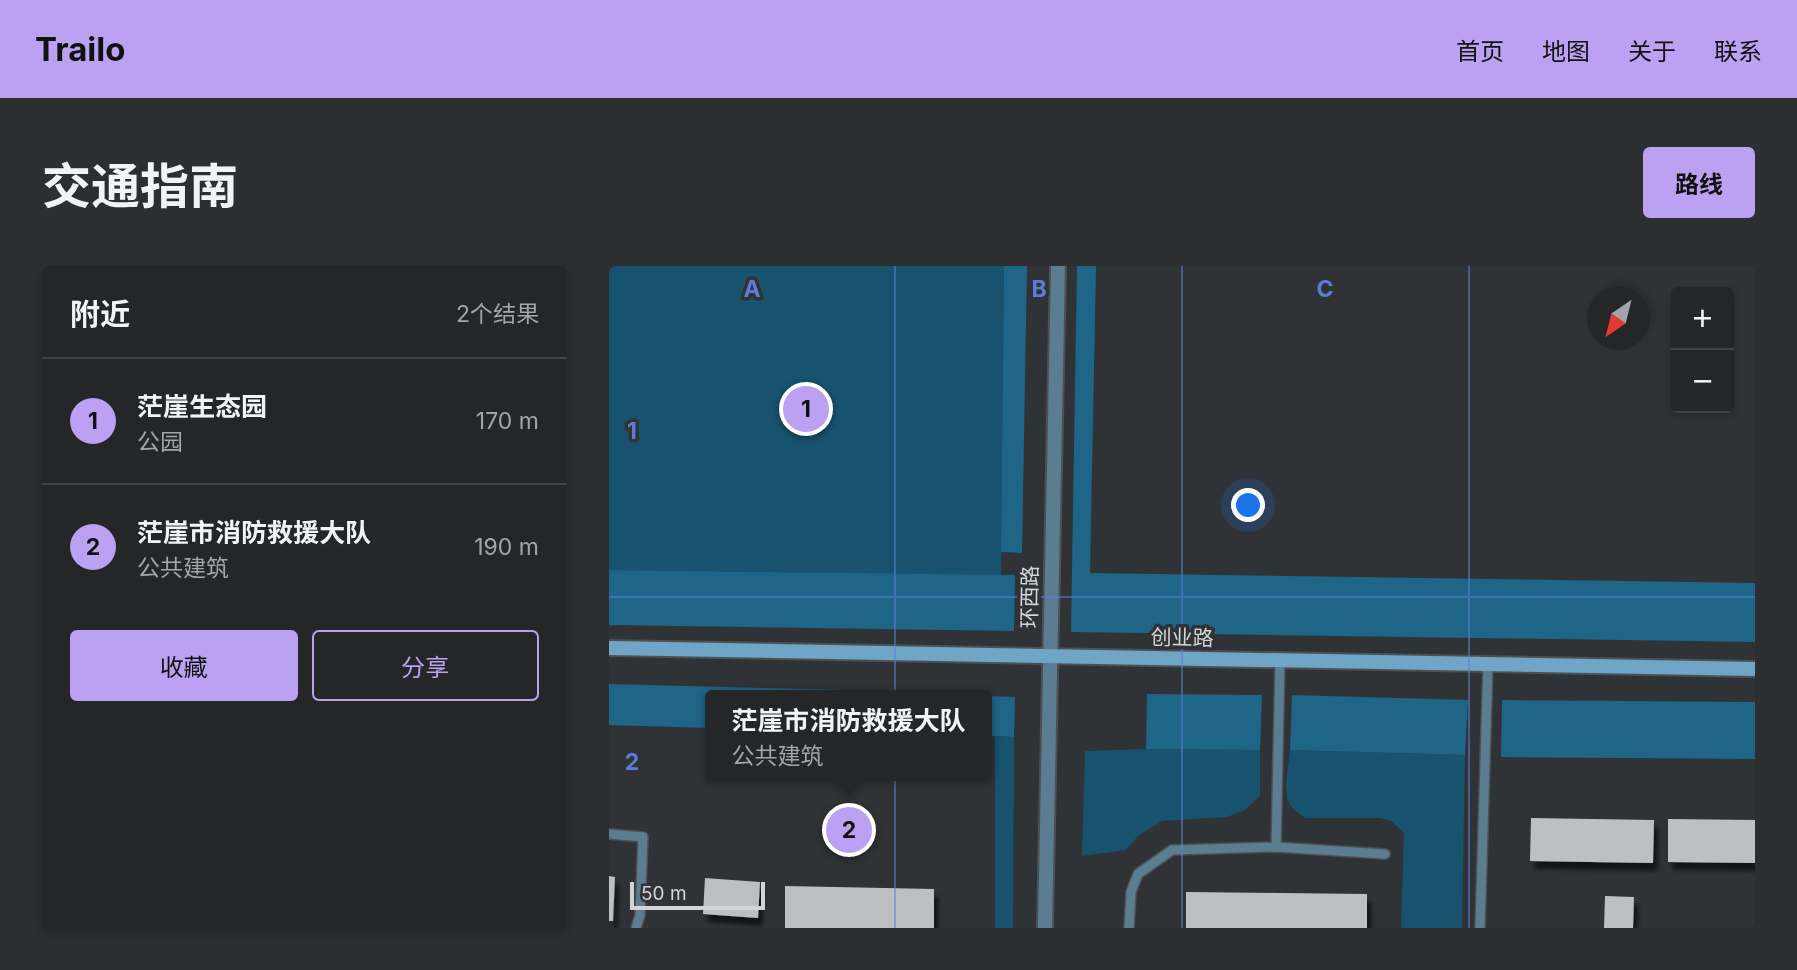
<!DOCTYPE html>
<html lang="zh">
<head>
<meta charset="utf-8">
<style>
	:root { --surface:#242628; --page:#2c2e30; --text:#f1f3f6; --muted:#a3a5a8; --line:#414345; --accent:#bca0f2 }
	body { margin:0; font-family:Inter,"Noto Sans SC",sans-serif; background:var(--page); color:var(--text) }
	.controls { position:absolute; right:21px; top:21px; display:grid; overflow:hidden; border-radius:7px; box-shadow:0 4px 10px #0003 }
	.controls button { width:63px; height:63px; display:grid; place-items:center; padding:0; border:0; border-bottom:2px solid var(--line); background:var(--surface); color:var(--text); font:35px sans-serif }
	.compass { position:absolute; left:978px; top:21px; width:63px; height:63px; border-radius:50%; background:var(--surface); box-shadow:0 4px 10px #0003; rotate:215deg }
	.scale { position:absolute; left:21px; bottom:18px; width:135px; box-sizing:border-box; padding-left:7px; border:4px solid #d2d4d5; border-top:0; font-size:19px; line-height:24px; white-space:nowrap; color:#d2d4d5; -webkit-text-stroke:5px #303335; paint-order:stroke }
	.you { position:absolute; left:640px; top:240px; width:24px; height:24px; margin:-18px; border:5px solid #fff; border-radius:50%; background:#1a73e8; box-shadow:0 0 0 10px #1a73e833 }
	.badge { display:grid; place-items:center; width:46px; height:46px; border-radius:50%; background:var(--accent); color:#111; font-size:23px; font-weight:700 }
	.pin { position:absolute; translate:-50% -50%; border:4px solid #fff; box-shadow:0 2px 7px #0006 }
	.popup { position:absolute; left:96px; top:424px; width:287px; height:91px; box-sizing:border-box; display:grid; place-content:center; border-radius:7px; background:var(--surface); filter:drop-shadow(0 2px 5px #0005); font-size:23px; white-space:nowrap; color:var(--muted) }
	.popup b { font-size:26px; color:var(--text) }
	.popup::after { content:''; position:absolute; left:50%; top:100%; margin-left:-14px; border:14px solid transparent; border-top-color:var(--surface) }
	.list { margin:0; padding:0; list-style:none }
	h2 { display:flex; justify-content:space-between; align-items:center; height:91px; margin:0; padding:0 28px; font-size:30px }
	h2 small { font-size:23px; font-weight:400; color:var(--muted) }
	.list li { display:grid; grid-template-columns:46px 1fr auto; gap:21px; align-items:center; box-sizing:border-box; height:126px; padding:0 28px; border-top:2px solid var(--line) }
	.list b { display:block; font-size:26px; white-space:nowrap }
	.list p { margin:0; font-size:23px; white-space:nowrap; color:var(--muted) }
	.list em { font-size:23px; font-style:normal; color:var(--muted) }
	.actions { display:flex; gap:14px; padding:21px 28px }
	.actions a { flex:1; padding:16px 0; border:2px solid var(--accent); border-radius:7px; text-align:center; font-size:24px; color:var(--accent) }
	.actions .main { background:var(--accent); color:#111 }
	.map { position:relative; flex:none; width:1146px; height:662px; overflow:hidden; border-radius:7px }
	header { display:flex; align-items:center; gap:42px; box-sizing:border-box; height:98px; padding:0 35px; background:var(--accent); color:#111 }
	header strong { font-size:33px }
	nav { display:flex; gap:38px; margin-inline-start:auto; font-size:24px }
	.intro { display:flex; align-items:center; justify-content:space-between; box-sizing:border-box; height:168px; padding:0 42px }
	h1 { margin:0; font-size:49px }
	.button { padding:18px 32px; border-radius:7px; background:var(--accent); color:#111; font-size:24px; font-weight:700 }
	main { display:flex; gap:42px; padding:0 42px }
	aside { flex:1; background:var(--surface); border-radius:7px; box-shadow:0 4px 10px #0003 }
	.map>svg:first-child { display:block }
	.green { fill:#17526f }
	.forest { fill:#1e6588 }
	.building { fill:#bdc0c2; filter:url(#shadow) }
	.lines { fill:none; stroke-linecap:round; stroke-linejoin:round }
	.service-casing { stroke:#4d5052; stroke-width:12 }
	.tertiary-casing { stroke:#4d5052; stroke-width:18 }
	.secondary-casing { stroke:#4d5052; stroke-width:18 }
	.service { stroke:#5b7d91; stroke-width:9 }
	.tertiary { stroke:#5b7d91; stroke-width:14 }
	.secondary { stroke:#6fa6c7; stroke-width:14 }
	.grid { fill:none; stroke:#5c7dd7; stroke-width:2; stroke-opacity:0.55 }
	.labels { text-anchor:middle; stroke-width:7; stroke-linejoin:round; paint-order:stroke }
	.street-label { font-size:21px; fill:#d2d4d5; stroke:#303335 }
	.grid-label { font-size:23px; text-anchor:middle; font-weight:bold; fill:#5c7dd7; stroke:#303335; stroke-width:7; stroke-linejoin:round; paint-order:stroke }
</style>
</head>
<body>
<header>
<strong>Trailo</strong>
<nav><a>首页</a><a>地图</a><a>关于</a><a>联系</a></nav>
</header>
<div class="intro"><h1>交通指南</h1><a class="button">路线</a></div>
<main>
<aside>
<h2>附近<small>2个结果</small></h2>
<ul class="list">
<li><span class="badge">1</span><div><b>茫崖生态园</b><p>公园</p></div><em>170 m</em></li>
<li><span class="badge">2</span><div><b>茫崖市消防救援大队</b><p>公共建筑</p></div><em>190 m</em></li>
</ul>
<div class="actions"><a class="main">收藏</a><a>分享</a></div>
</aside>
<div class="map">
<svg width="1146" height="662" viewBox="0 0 1146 662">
	<defs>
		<filter id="shadow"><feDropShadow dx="4.5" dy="8" stdDeviation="2" flood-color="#0009"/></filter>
	</defs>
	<rect width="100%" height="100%" fill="#303335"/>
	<path class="green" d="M0,0H395L392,310L0,304Z
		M386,471H405L404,662H386Z
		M537,483L651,484V530L636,544L618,551L553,555L529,570L517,584L473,590L476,485Z
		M681,484L856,489L853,662H792L795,567L782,555L771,552H696L683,542L678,533L677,519Z"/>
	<path class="forest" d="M395,0H418L413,287L392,286Z
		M468,0H487L481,307L1146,317V376L462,366Z
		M0,304L406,309L405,365L0,359Z
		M0,418L233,424L232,429H102V462L0,459Z
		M538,428L653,429L651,484L537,483Z
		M683,429L859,434L856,489L681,484Z
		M378,430L406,431L405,471L378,470Z
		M893,434L1146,436V493L892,491Z"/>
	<path class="building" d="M922,552L1045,554L1044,597L921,595Z
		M1059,553L1146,554V597L1059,596Z
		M0,610L6,611L4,655H0Z
		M96,612L151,616L149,652L94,648Z
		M176,620L325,623V662H176Z
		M577,626L758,628V662H577Z
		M996,630L1025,631L1024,662H995Z"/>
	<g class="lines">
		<defs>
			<path id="service" d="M0,568L34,571L31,649L27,662
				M667,581L671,395
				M520,662L522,626L529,608L563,584L667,581L776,588
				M871,662L879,398"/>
			<path id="tertiary" d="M436,662L449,0"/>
			<path id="secondary" d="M0,382L1146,403"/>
		</defs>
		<use href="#service" class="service-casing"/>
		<use href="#tertiary" class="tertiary-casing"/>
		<use href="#secondary" class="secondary-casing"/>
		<use href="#service" class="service"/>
		<use href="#tertiary" class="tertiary"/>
		<use href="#secondary" class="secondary"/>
	</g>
	<path class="grid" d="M286,0V662M573,0V662M860,0V662M0,331H1146"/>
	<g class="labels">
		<g class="street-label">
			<text transform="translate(421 331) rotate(-89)" y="7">环西路</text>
			<text transform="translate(573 372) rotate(1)" y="7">创业路</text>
		</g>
	</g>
	<g class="grid-label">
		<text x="143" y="31">A</text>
		<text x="430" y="31">B</text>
		<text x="716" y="31">C</text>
		<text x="23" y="173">1</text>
		<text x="23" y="504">2</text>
	</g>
</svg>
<div class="controls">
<button>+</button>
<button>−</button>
</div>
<svg class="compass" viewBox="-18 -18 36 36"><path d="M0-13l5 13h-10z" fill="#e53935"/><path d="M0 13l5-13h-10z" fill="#a3a5a8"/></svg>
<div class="scale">50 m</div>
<div class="you"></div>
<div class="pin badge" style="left:197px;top:143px">1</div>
<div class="pin badge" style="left:240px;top:564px">2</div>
<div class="popup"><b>茫崖市消防救援大队</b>公共建筑</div>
</div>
</main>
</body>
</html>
